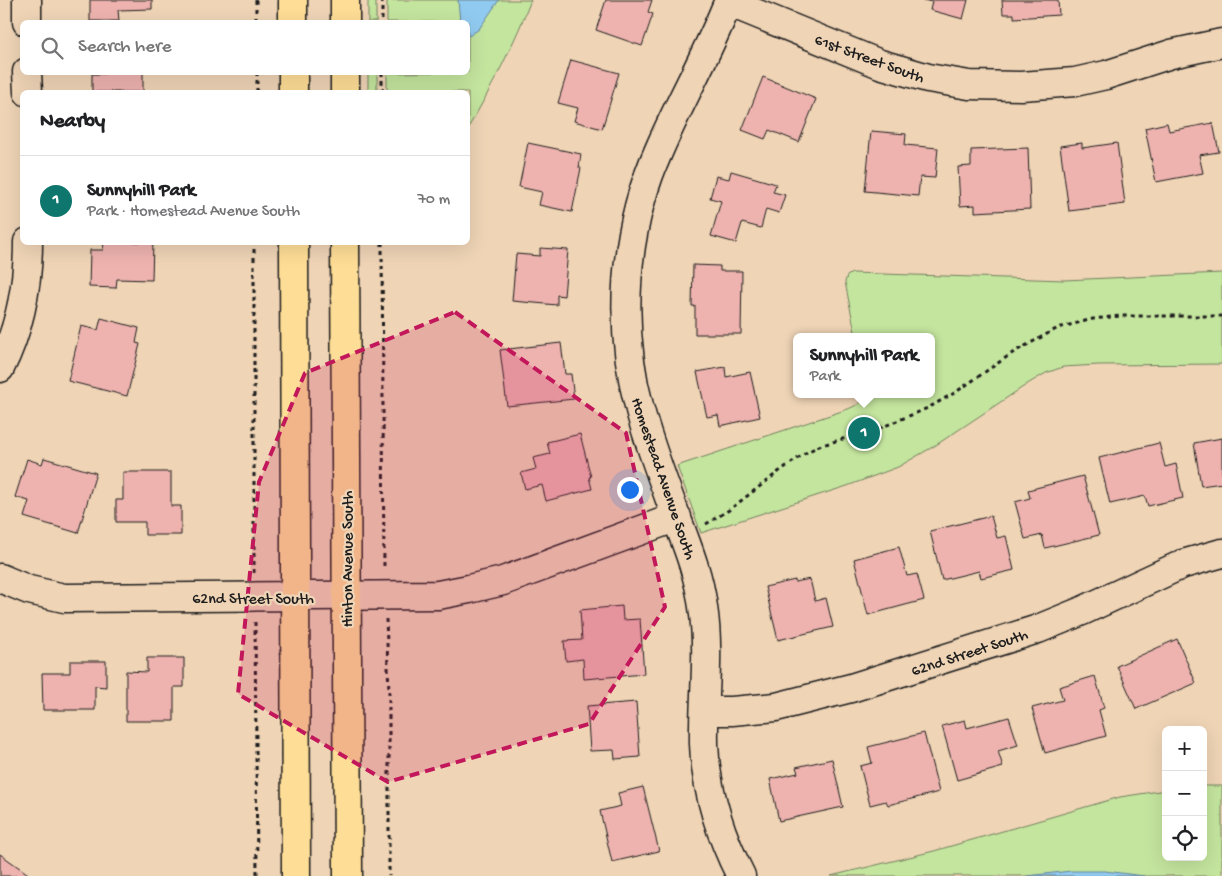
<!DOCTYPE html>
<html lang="en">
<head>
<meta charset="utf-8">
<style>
	:root { --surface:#fff; --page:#f6f6f6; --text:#202124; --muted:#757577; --line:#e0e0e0; --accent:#0f766e }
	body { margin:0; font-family:"Gochi Hand",sans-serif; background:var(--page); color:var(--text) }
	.controls { position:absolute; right:15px; bottom:15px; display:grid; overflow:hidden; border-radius:8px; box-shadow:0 5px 20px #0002 }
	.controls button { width:45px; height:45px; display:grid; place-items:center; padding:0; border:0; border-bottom:1px solid var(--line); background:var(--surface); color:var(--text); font:25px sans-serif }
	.you { position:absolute; left:629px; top:489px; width:18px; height:18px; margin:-12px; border:4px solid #fff; border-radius:50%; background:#1a73e8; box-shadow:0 0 0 8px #1a73e833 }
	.badge { display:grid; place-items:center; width:32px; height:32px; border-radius:50%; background:var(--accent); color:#fff; font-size:16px; font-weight:700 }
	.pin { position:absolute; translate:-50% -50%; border:2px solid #fff; box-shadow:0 1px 5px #0006 }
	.popup { position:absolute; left:793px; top:333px; width:142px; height:65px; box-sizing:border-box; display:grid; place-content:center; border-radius:8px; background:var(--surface); filter:drop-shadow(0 1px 4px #0005); font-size:16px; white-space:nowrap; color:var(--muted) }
	.popup b { font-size:19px; color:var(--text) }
	.popup::after { content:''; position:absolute; left:50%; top:100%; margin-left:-10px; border:10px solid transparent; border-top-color:var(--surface) }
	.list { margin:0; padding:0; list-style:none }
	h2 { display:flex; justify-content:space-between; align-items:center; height:65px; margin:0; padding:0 20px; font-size:21px }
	h2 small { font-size:16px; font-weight:400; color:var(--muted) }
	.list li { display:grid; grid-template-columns:32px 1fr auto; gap:15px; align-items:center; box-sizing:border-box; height:90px; padding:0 20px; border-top:1px solid var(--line) }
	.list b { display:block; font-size:19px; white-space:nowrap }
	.list p { margin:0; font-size:16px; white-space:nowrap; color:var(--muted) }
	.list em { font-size:16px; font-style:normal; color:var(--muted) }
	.icon { flex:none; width:28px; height:28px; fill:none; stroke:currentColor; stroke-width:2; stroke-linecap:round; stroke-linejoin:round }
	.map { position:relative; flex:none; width:1222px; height:876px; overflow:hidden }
	.search { position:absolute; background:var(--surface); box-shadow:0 5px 20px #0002; left:20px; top:20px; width:450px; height:55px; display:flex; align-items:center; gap:12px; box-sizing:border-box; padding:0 18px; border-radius:8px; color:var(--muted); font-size:19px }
	.panel { position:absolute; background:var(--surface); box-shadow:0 5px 20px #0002; left:20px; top:90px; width:450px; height:155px; border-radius:8px }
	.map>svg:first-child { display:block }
	.green { fill:#c4e59e; stroke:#70805d }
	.water { fill:#91caf0; stroke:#62849b }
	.building { fill:#eeb3af; stroke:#1c1c1c }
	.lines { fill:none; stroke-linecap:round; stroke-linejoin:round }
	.minor-casing { stroke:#1c1c1c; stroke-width:31 }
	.major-casing { stroke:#1c1c1c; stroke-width:31 }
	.path { stroke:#1c1c1c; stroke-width:3; stroke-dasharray:4 4; stroke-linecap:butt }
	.minor { stroke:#efd4b6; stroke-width:28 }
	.major { stroke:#fedd96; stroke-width:28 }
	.marked { fill:#c2185b; fill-opacity:0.2; stroke:#c2185b; stroke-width:4; stroke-dasharray:10 6; stroke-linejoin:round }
	.labels { text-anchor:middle; stroke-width:4.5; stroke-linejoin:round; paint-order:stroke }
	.street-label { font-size:16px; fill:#1c1c1c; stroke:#efd4b6 }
</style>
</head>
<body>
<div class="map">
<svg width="1222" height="876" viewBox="0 0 1222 876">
	<rect width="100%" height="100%" fill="#efd4b6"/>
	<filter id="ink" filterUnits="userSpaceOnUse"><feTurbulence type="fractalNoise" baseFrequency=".02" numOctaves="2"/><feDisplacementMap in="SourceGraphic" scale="10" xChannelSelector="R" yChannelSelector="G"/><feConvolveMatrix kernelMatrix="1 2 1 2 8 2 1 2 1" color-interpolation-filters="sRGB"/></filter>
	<g filter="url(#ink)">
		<path class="green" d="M368,0H376V22H368Z
			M387,0H531C514,44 492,87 468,128V92H387V73L468,72V22H387Z
			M368,73H377V92H368Z
			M852,273L1064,280L1222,273V364L1098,365L1063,367L1046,373L1029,383L936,445L898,467L847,486L701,533L677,466L848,409C857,405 863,403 867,394H932V337H856L845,282L847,276Z
			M1203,786H1222V876H831L934,851L1120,797L1166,790V857H1203Z"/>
		<path class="water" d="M458,0H499L479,29L469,36L468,35V22H460Z
			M1071,871H1105L1144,876H1027Z"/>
		<path class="building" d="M90,0H152V9L118,10L119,21H90Z
			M606,0H652L648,12L653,14L642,46L596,30Z
			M923,0H968L963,19L930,10L932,2Z
			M1002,0H1058L1059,15L1014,18V14H1003Z
			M571,60L619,73L602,129L574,121L578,108L558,103Z
			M105,72H143V92H92V74H105Z
			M763,77L816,99L799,142L769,130L765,139L742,130Z
			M1167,123L1169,131L1213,123L1219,152L1199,155L1203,173L1156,182L1145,128Z
			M871,131L906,134L905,145L938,148L935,178L920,177L918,196L865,191Z
			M528,143L581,154L579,168H581L572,212L539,205L542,192L519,187Z
			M1082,143V148L1117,143L1125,204L1069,211L1060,146Z
			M1028,148L1030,209L975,212V205L960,206L958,167L971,166V150Z
			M731,171L776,184L773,192L785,195L779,213L766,209L761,228L742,223L736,243L711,236L721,201L710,198L716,176L729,179Z
			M104,242H153L152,280L117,279L116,288L89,287L90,250H103Z
			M540,248L568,250L564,296L557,295V305L512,301L516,254L540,256Z
			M693,265L720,266V271H742L741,334H695V306H692Z
			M101,318L139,328L136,343L140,344L127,396L68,381L81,326L98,330Z
			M561,343L565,374H571L574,399L507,406L500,350Z
			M725,367L726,377L750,372L760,417L720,426L718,415L707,417L697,372Z
			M580,434L591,477H589L592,489L546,501L542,485L525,489L521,473L536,469L533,458L550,454L547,442Z
			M1222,438V483L1201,486L1194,443Z
			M1159,443L1165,467L1176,464L1183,498L1148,506L1145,496L1110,504L1099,458Z
			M44,458L96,473L78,533L24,517L29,501L15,497L27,459L42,464Z
			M123,472H171V506H181V535H145V522H116V500H123Z
			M1083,476L1099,535L1045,548L1042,535L1025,539L1015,502L1030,498L1028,490Z
			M991,516L997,538L1006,536L1014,570L981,578L979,571L942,580L930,531Z
			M899,547L907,576L917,574L924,600L868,615L854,559Z
			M810,579L815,601L826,598L833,627L778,640L765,587L795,580V582Z
			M622,606L623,620L640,619L644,674L584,679L583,659L566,661L564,641L582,640L580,610Z
			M1177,639L1196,683L1136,709L1117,666Z
			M147,658H184V687H174V721H126V671L147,672Z
			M70,661H106V687L95,686V710H43L42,673H70Z
			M1095,676L1104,708L1099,710L1106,736L1045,753L1032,708L1063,700L1059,687Z
			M636,702L640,757L615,759L614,750L590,751L587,706Z
			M1009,717L1018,745L998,751L1003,767L957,780L942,726L965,720L967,728Z
			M924,733L939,792L888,805L886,801L870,805L860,766L872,763L868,747Z
			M832,759L843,807L779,821L770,779L798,773L796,767Z
			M643,787L659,851L612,862L600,811L621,806L618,793Z
			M0,854L31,876H0Z"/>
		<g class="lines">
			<defs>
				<path id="minor" d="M27,0V22
					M729,0C709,51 681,99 659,150C623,230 617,326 640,410C650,447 664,483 677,519C688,548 699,576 703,607C710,653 703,698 704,744C706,790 720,835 741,876
					M728,2L880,64L928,78L969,85L1021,86L1075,82L1106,75L1171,54L1222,43
					M27,72L28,92
					M0,368C20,328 28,287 28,242
					M0,578L29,590L64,598L438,595L469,589L503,581L677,517
					M705,711H732L776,707L851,688L1038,629L1082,611L1183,564L1222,553"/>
				<path id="major" d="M293,0V22
					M345,0V22
					M293,72V92
					M345,72V92
					M294,242L296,876
					M345,242L348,876"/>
			</defs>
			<use href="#minor" class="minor-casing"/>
			<use href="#major" class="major-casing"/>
			<path class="path" d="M256,0V22
				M382,0V22
				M257,72V92
				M382,72V92
				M382,242L384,570
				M706,524L729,510L781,470L807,452L819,446L880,428L928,408L956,392L1014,352L1058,328L1093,319L1120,316H1222
				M254,573V242
				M386,619L389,691V876
				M255,622L257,876"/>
			<use href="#minor" class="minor"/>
			<use href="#major" class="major"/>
		</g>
	</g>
	<path class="marked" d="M455,312L626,433L665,607L589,724L388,782L238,694L259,482L305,373Z"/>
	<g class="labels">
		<g class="street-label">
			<text transform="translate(870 57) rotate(20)" y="6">61st Street South</text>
			<text transform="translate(665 478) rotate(71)" y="6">Homestead Avenue South</text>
			<text transform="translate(346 559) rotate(-90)" y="6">Hinton Avenue South</text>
			<text x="253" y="603">62nd Street South</text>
			<text transform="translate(969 651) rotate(-18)" y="6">62nd Street South</text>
		</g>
	</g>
</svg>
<div class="controls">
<button>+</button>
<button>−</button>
<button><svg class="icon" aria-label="locate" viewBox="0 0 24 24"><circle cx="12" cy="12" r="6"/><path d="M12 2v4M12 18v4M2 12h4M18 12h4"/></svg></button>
</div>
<div class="you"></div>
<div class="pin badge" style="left:864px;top:433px">1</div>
<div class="popup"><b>Sunnyhill Park</b>Park</div>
<div class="search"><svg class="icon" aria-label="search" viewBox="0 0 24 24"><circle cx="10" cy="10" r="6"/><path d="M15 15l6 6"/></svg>Search here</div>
<section class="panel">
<h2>Nearby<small></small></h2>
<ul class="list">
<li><span class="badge">1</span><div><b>Sunnyhill Park</b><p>Park · Homestead Avenue South</p></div><em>70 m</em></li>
</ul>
</section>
</div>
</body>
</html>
